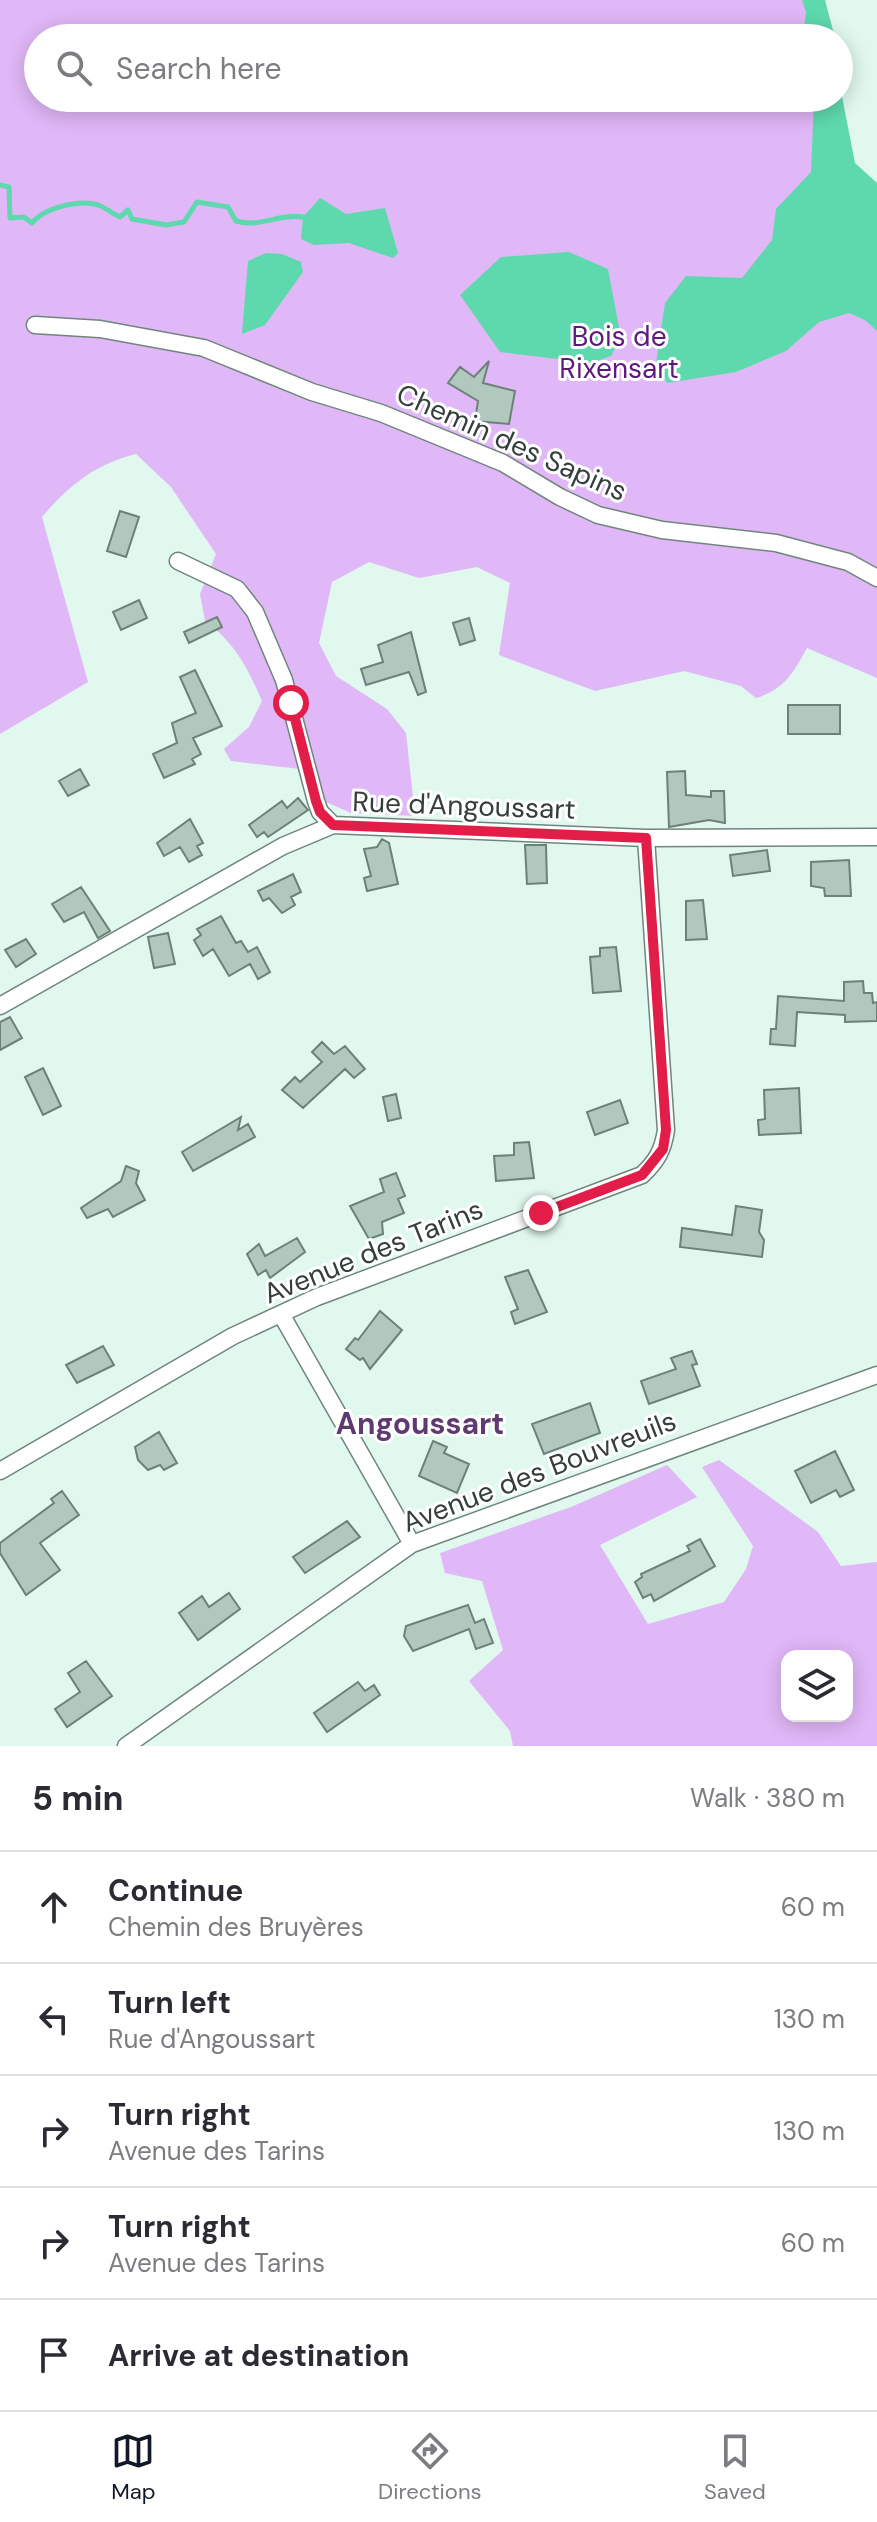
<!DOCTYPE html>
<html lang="en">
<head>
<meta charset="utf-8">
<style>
	:root { --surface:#fff; --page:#f7f7f7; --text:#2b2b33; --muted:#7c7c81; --line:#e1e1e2; --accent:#111827 }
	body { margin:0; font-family:"DM Sans",sans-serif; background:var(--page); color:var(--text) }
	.controls { position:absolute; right:24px; bottom:24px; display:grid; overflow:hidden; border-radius:16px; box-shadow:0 4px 20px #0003 }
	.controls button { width:72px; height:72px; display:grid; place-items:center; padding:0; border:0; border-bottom:2px solid var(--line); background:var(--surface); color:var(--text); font:40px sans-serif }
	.stop { position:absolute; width:24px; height:24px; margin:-18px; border:6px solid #e11d48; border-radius:50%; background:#fff }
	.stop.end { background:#e11d48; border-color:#fff; box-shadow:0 2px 8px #0008 }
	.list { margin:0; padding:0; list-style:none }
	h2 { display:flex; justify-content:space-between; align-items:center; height:104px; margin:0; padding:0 32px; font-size:34px }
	h2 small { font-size:26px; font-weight:400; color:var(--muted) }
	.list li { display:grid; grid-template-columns:52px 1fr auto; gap:24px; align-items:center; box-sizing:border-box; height:112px; padding:0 32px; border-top:2px solid var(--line) }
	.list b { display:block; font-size:30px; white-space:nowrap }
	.list p { margin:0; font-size:26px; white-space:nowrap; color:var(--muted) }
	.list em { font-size:26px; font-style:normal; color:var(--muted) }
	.icon { flex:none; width:44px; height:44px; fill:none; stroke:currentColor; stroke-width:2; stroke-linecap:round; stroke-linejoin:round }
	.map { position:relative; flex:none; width:877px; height:1746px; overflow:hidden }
	.search { position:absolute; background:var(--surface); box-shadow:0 4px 20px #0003; left:24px; right:24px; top:24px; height:88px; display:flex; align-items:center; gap:20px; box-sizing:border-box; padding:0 28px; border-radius:44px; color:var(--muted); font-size:30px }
	.sheet { height:664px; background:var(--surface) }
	nav { display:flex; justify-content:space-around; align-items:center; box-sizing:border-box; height:112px; border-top:2px solid var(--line); background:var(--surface); font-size:22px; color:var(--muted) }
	nav a { display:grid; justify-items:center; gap:4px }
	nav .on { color:var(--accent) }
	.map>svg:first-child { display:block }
	.green { fill:#e0b7f7; fill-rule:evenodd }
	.water { fill:#5ed9ae }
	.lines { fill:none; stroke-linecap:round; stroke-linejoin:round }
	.stream { stroke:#5ed9ae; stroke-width:5 }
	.building { fill:#b0c8be; stroke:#6c8278; stroke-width:2 }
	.minor-casing { stroke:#70867d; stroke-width:19 }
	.minor { stroke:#fff; stroke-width:16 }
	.route { stroke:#e11d48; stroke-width:10 }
	.labels { text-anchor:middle; stroke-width:6; stroke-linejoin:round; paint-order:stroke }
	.park-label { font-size:28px; fill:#5e1a7a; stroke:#fff }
	.street-label { font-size:28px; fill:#343e3a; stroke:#fff }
	.neighbourhood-label { font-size:30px; font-weight:bold; fill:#5f3a72; stroke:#fff }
</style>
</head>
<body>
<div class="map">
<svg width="877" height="1746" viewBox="0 0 877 1746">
	<rect width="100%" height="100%" fill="#e0f8ed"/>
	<path class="green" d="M0,0H825L828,38H38V98H833L843,216L877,219V678L807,648C793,673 785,689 756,698L741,686L684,671L595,691L499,655L510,583L477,567L419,578L369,562L332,582L319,643L336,676L387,709L406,733L415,816L351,813L317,798L300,769L231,761L224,749L249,727L262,701C248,668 235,643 205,621L200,594L216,554L171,487L136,454C97,463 68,486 42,517L88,682L0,734Z
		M719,1460L818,1532L841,1566L877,1562V1746H513L510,1731L469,1681L503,1650L482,1581L445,1573L440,1553L571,1507L667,1465L697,1497L600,1545L648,1624L724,1602L746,1569L753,1546L702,1467ZM847,1656V1716H787V1656Z"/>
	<path class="water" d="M802,0H825L835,38H803L806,12Z
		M839,81L855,163L877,183V331L865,320L849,313L819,322L786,351L736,372L667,383L656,363L665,303L686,276L742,278L772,240L776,209L811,172L814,98H839Z
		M320,198L346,214L385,208L398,253L393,258L349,243L314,245L301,239L303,217Z
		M569,252L608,269L621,338L611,356L591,363L500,352L460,295L501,257Z
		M266,253L282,254L301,262L303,272L265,325L242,334L248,261Z"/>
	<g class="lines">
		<path class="stream" d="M0,185L9,187L10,218L24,217L32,223C44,208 79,199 98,205C106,208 112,213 120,217L128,210L132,219L166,225L184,222L197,202L228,207L236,221C260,228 280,213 303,217"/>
	</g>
	<path class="building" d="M489,361L483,383L515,391L509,424L475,421L478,401L448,383L460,367L474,377Z
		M120,511L139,517L126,557L107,551Z
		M139,600L147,618L121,630L113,612Z
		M217,617L222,627L189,643L184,632Z
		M469,618L475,640L460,645L453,623Z
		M411,632L426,692L418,695L409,672L366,685L361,669L383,662L378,645Z
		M195,670L222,726L193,738L201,754L192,759L195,764L164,778L153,754L177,743L172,723L196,713L180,677Z
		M788,705H840V734H788Z
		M80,769L89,785L68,796L59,781Z
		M685,771L686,795L711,797V791H724L725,823L709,820L669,827L667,772Z
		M298,798L308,810L268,837L264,832L257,837L249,825L282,801L287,808Z
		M190,819L203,843L197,846L202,855L189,862L180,847L164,856L157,843Z
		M382,839L389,843L398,884L367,891L364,878L371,876L364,849L377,847Z
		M525,845H546L547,883L527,884Z
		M767,850L770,871L733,876L730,855Z
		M849,860L851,896H825L824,888L811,886V862Z
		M293,874L301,892L291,897L295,905L282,913L269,898L263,901L258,891Z
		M81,887L110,931L98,938L84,912L64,922L52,904Z
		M703,900L707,939L686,940V901Z
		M221,916L236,943L241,941L248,952L257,947L270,972L258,979L250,964L229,976L213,949L203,956L194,940L201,935L197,929Z
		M168,933L175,964L154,968L148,937Z
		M26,939L36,954L16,967L5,950Z
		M616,947L621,991L593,993L590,957L600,956V948Z
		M863,981L864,993H872L873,1003L877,1002V1021L845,1022V1015L797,1012L795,1046L770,1044L771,1029H776L778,996L844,1001V982Z
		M10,1017L22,1038L0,1050V1022Z
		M322,1042L334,1054L345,1046L365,1069L354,1078L345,1069L303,1108L282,1090L295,1077L300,1082L322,1062L312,1052Z
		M43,1068L61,1106L43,1115L25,1077Z
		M799,1088L801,1133L759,1135L758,1120L765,1119L764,1090Z
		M396,1094L401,1118L388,1121L383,1097Z
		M620,1100L628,1123L595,1135L587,1112Z
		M241,1117L238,1130L248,1124L255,1137L193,1171L182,1152Z
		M529,1142L534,1178L496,1181L494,1156L514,1155V1143Z
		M126,1166L139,1171L136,1183L145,1200L113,1217L108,1209L87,1218L81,1208L121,1181Z
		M396,1173L405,1196L398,1199L404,1213L382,1222L383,1234L369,1239L350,1206L384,1192L380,1179Z
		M736,1206L762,1210L759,1232L764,1240L762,1257L680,1247L682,1228L732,1235Z
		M297,1238L305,1252L270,1278L266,1270L258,1275L247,1254L259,1244L265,1256Z
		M528,1270L547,1312L515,1324L511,1312L518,1309L505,1277Z
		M380,1311L402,1330L370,1369L363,1358L360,1360L346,1349L355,1338L358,1340Z
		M103,1346L114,1365L77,1383L66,1365Z
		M692,1351L697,1364L692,1365L700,1386L649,1404L641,1381L676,1369L671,1358Z
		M590,1403L600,1433L544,1454L532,1424Z
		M159,1432L177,1463L164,1470L160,1465L148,1470L138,1460L135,1447Z
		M433,1441L447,1447L444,1453L469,1464L457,1493L419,1476Z
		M835,1451L854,1490L840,1497L836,1490L811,1503L795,1471Z
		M62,1491L79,1515L40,1543L60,1570L26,1595L0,1553V1543L54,1503L51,1499Z
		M347,1521L360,1537L305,1573L293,1557Z
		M700,1539L715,1566L654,1601L651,1594L643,1598L635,1582L642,1577L641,1574L690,1551L687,1546Z
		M229,1593L240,1609L198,1640L179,1613L202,1596L209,1607Z
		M468,1605L475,1623L484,1619L493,1643L476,1649L469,1629L413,1651L404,1636L406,1626Z
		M86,1661L112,1696L67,1727L55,1709L80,1692L68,1673Z
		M358,1682L365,1691L374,1685L380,1695L327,1732L314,1713Z"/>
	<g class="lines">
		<defs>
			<path id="minor" d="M35,325L100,329L204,348L312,392L381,413L503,463L560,497L598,515L662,530L776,543L848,562L877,578
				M178,561L237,589L255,612L284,680L316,801L320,812L333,825
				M0,1006L283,846L333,825L646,838L877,837
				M281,1314L412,1544
				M0,1471L233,1336L317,1297L642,1175C657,1161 663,1150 666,1130L646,838
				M126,1746L412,1544L877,1375"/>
		</defs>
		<use href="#minor" class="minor-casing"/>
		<use href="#minor" class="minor"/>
	</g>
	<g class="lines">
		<path class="route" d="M291,703L316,801L320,812L333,825L646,838L666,1130L663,1149L642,1175L541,1213"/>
	</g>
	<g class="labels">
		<g class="park-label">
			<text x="619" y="346">Bois de<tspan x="619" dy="32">Rixensart</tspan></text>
		</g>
		<g class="street-label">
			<text transform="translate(512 442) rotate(24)" y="10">Chemin des Sapins</text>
			<text transform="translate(464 805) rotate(2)" y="10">Rue d'Angoussart</text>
			<text transform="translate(373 1251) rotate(-22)" y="10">Avenue des Tarins</text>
			<text transform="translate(539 1471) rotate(-21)" y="10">Avenue des Bouvreuils</text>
		</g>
		<g class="neighbourhood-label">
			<text x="420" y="1434">Angoussart</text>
		</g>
	</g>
</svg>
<div class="controls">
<button><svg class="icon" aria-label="layers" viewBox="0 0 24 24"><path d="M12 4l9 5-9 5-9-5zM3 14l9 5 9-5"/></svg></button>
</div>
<div class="stop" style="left:291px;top:703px"></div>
<div class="stop end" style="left:541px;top:1213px"></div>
<div class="search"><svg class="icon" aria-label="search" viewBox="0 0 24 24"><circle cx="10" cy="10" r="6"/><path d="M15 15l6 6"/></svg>Search here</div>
</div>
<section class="sheet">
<h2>5 min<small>Walk · 380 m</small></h2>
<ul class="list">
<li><svg class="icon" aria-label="ahead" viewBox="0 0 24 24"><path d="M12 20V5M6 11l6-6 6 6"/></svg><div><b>Continue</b><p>Chemin des Bruyères</p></div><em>60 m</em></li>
<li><svg class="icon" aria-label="left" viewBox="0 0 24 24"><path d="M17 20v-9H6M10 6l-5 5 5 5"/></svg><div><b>Turn left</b><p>Rue d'Angoussart</p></div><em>130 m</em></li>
<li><svg class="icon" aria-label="right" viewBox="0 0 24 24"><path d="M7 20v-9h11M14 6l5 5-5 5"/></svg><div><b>Turn right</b><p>Avenue des Tarins</p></div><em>130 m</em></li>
<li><svg class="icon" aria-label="right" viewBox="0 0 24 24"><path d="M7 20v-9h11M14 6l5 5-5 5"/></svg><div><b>Turn right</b><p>Avenue des Tarins</p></div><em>60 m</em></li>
<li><svg class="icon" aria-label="arrive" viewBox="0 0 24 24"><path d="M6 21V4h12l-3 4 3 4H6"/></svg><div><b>Arrive at destination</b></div></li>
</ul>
</section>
<nav>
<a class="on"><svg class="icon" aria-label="map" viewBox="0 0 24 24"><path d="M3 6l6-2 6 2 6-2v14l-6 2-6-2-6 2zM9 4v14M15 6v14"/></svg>Map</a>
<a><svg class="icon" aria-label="directions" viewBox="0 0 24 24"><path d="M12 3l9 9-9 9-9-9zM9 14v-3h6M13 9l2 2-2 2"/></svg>Directions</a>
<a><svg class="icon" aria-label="saved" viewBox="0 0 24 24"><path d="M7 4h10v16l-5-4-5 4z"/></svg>Saved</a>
</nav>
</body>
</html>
